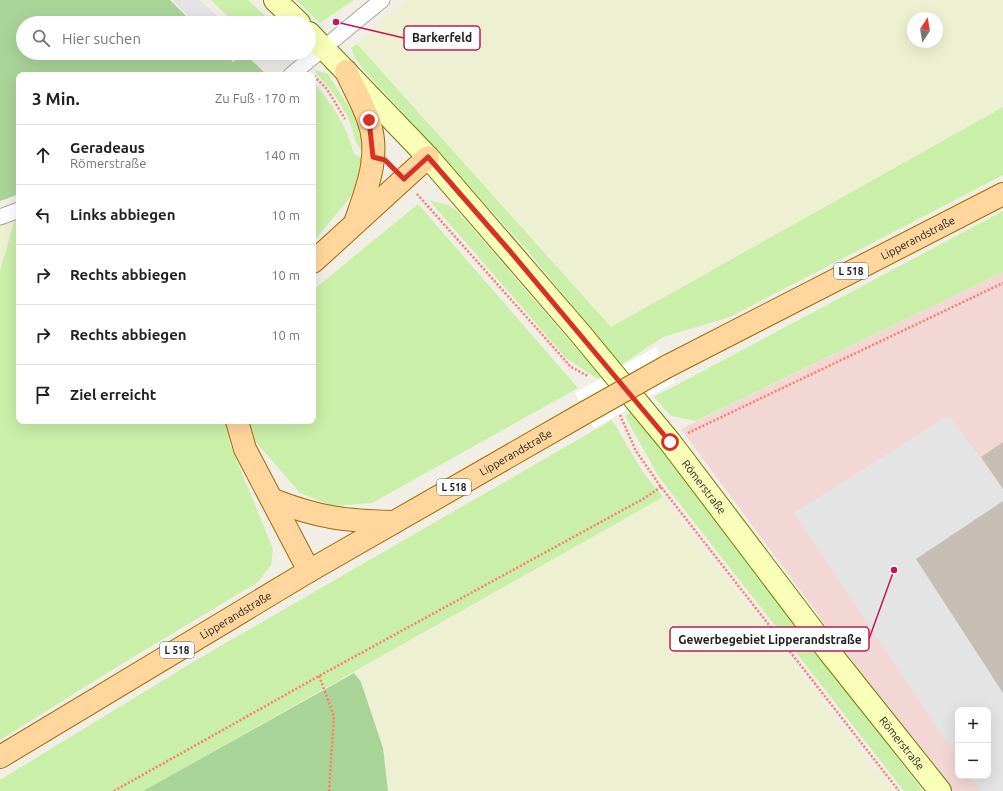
<!DOCTYPE html>
<html lang="de">
<head>
<meta charset="utf-8">
<style>
	:root { --surface:#fff; --page:#f2f2f2; --text:#202124; --muted:#757577; --line:#e0e0e0 }
	body { margin:0; font-family:Ubuntu,sans-serif; background:var(--page); color:var(--text) }
	.controls { position:absolute; right:12px; bottom:12px; display:grid; overflow:hidden; border-radius:8px; box-shadow:0 4px 16px #0002 }
	.controls button { width:36px; height:36px; display:grid; place-items:center; padding:0; border:0; border-bottom:1px solid var(--line); background:var(--surface); color:var(--text); font:20px sans-serif }
	.compass { position:absolute; left:907px; top:12px; width:36px; height:36px; border-radius:50%; background:var(--surface); box-shadow:0 4px 16px #0002; rotate:12deg }
	.stop { position:absolute; width:12px; height:12px; margin:-9px; border:3px solid #d93025; border-radius:50%; background:#fff }
	.stop.end { background:#d93025; border-color:#fff; box-shadow:0 1px 4px #0008 }
	.list { margin:0; padding:0; list-style:none }
	h2 { display:flex; justify-content:space-between; align-items:center; height:52px; margin:0; padding:0 16px; font-size:17px }
	h2 small { font-size:13px; font-weight:400; color:var(--muted) }
	.list li { display:grid; grid-template-columns:26px 1fr auto; gap:12px; align-items:center; box-sizing:border-box; height:60px; padding:0 16px; border-top:1px solid var(--line) }
	.list b { display:block; font-size:15px; white-space:nowrap }
	.list p { margin:0; font-size:13px; white-space:nowrap; color:var(--muted) }
	.list em { font-size:13px; font-style:normal; color:var(--muted) }
	.icon { flex:none; width:22px; height:22px; fill:none; stroke:currentColor; stroke-width:2; stroke-linecap:round; stroke-linejoin:round }
	.map { position:relative; flex:none; width:1003px; height:791px; overflow:hidden }
	.search { position:absolute; background:var(--surface); box-shadow:0 4px 16px #0002; left:16px; top:16px; width:300px; height:44px; display:flex; align-items:center; gap:10px; box-sizing:border-box; padding:0 14px; border-radius:22px; color:var(--muted); font-size:15px }
	.panel { position:absolute; background:var(--surface); box-shadow:0 4px 16px #0002; left:16px; top:72px; width:300px; height:352px; border-radius:8px }
	.map>svg:first-child { display:block }
	.commercial { fill:#f3d7d5; fill-rule:evenodd }
	.farmland { fill:#eef1d1; fill-rule:evenodd }
	.grass { fill:#caefa9 }
	.forest { fill:#a9d498 }
	.parking { fill:#e4e4e4 }
	.pier { fill:#fff }
	.building { fill:#c6beb5 }
	.lines { fill:none; stroke-linecap:round; stroke-linejoin:round }
	.street-casing { stroke:#a7a7a7; stroke-width:17 }
	.secondary-casing { stroke:#6f7f00; stroke-width:24 }
	.primary-casing { stroke:#9d6c00; stroke-width:24 }
	.path { stroke:#ff7c6a; stroke-width:2.5; stroke-dasharray:2 2; stroke-linecap:butt }
	.street { stroke:#fff; stroke-width:15 }
	.secondary { stroke:#f9feb8; stroke-width:22 }
	.primary { stroke:#ffd79e; stroke-width:22 }
	.primary-bridge-casing { stroke:#9d6c00; stroke-width:24; stroke-linecap:butt }
	.primary-bridge { stroke:#ffd79e; stroke-width:22 }
	.route { stroke:#d93025; stroke-width:5 }
	.labels { text-anchor:middle; stroke-width:3.5; stroke-linejoin:round; paint-order:stroke }
	.shield { fill:#fff; stroke:#636363; stroke-width:1 }
	.shield-label { font-size:10px; font-weight:bold; fill:#202020 }
	.street-label { font-size:11px; fill:#202020; stroke:#fff }
	.leader { fill:none; stroke:#c2185b; stroke-width:1.5 }
	.callout-dot { fill:#c2185b; stroke:#fff; stroke-width:1.5 }
	.callout { fill:#fff; stroke:#c2185b; stroke-width:1.5 }
	.callout-label { font-size:12px; text-anchor:middle; font-weight:bold; fill:#202020 }
</style>
</head>
<body>
<div class="map">
<svg width="1003" height="791" viewBox="0 0 1003 791">
	<rect width="100%" height="100%" fill="#f1eee6"/>
	<path class="commercial" d="M1003,272V791H948L681,429ZM958,710H988V776H958Z"/>
	<path class="farmland" d="M405,0H1003V107L611,327L357,44ZM913,18H937V42H913Z
		M16,216L0,271V221Z
		M663,497L893,791H388L383,748L361,682L354,673Z"/>
	<path class="grass" d="M211,0H248L273,23H235Z
		M296,0H354L320,23Z
		M357,44L611,327L1003,107V175L730,317L663,337L621,365L527,250L365,71L355,58L351,48Z
		M316,70L328,74L354,115L361,129L366,152C354,149 354,130 349,120C341,103 329,86 316,73Z
		M313,82C333,104 346,125 354,154L365,159L359,187L313,242Z
		M429,200L448,205L457,211L601,377L598,379L566,358Z
		M418,204L578,388L372,503L333,506L300,493L256,442L249,421H313V290Z
		M1003,211V272L696,421L671,416L654,397Z
		M19,214V421H226L230,444L273,549L271,565L258,582L120,665L0,740V271L16,216Z
		M631,412L677,468L923,791H904L659,477L625,416Z
		M612,420L642,471L663,497L143,791H0V780L198,659Z"/>
	<path class="forest" d="M0,0H170L193,23H23V53H224L233,62L244,53L266,74L19,75V194L0,201Z
		M354,673L361,682L383,748L388,791H143Z"/>
	<path class="parking" d="M172,0H200L224,23H196Z
		M949,415L1003,489V791H980L970,776H988V710H958V759L794,513Z"/>
	<path class="pier" d="M656,347L675,382L594,428L575,393Z"/>
	<path class="building" d="M1003,442V489L981,457Z
		M1003,501V693L916,559Z"/>
	<g class="lines">
		<defs>
			<path id="street" d="M291,75L382,0
				M0,217L19,210"/>
			<g id="secondary">
				<path d="M275,0L299,23"/>
				<path id="s1" d="M309,33L428,157L579,332L670,442L830,653L940,791"/>
			</g>
			<g id="primary">
				<path d="M346,71C353,87 362,102 368,119C382,154 366,191 355,223"/>
				<path d="M313,262L428,157"/>
				<path id="s2" d="M666,367L1003,194"/>
				<path d="M237,421L245,449L309,571"/>
				<path d="M273,500C319,518 346,521 394,522"/>
				<path id="s3" d="M0,757L309,571L586,412"/>
			</g>
		</defs>
		<use href="#street" class="street-casing"/>
		<use href="#secondary" class="secondary-casing"/>
		<use href="#primary" class="primary-casing"/>
		<path class="path" d="M314,76L327,89L345,119
			M417,194L571,367L588,376
			M620,415L636,451L661,487L899,791
			M688,433L1003,283
			M319,676L334,716L329,791
			M114,791L319,676L643,499L661,487"/>
		<use href="#street" class="street"/>
		<use href="#secondary" class="secondary"/>
		<use href="#primary" class="primary"/>
		<defs>
			<path id="primary-bridge" d="M586,412L666,367"/>
		</defs>
		<use href="#primary-bridge" class="primary-bridge-casing"/>
		<use href="#primary-bridge" class="primary-bridge"/>
	</g>
	<g class="lines">
		<path class="route" d="M369,120L373,157L385,160L404,179L428,157L509,250L670,442"/>
	</g>
	<g class="labels">
		<g class="shield">
			<rect x="834" y="263" width="34" height="16" rx="3"/>
			<rect x="437" y="479" width="34" height="16" rx="3"/>
			<rect x="160" y="642" width="34" height="16" rx="3"/>
		</g>
		<g class="shield-label">
			<text x="851" y="275">L 518</text>
			<text x="454" y="491">L 518</text>
			<text x="177" y="654">L 518</text>
		</g>
		<g class="street-label">
			<text dy="4" stroke="none"><textPath href="#s2" startOffset="283">Lipperandstraße</textPath></text>
			<text dy="4" stroke="none"><textPath href="#s3" startOffset="599">Lipperandstraße</textPath></text>
			<text dy="4" stroke="none"><textPath href="#s1" startOffset="602">Römerstraße</textPath></text>
			<text dy="4" stroke="none"><textPath href="#s3" startOffset="275">Lipperandstraße</textPath></text>
			<text dy="4" stroke="none"><textPath href="#s1" startOffset="926">Römerstraße</textPath></text>
		</g>
	</g>
	<path class="leader" d="M336 22L404 38M894 570L869 639"/>
	<g class="callout-dot">
		<circle cx="336" cy="22" r="4"/>
		<circle cx="894" cy="570" r="4"/>
	</g>
	<g class="callout">
		<rect x="404" y="26" width="76" height="24" rx="4"/>
		<rect x="670" y="627" width="199" height="24" rx="4"/>
	</g>
	<g class="callout-label">
		<text x="442" y="42">Barkerfeld</text>
		<text x="770" y="644">Gewerbegebiet Lipperandstraße</text>
	</g>
</svg>
<div class="controls">
<button>+</button>
<button>−</button>
</div>
<svg class="compass" viewBox="-18 -18 36 36"><path d="M0-13l5 13h-10z" fill="#e53935"/><path d="M0 13l5-13h-10z" fill="#757577"/></svg>
<div class="stop" style="left:670px;top:442px"></div>
<div class="stop end" style="left:369px;top:120px"></div>
<div class="search"><svg class="icon" aria-label="search" viewBox="0 0 24 24"><circle cx="10" cy="10" r="6"/><path d="M15 15l6 6"/></svg>Hier suchen</div>
<section class="panel">
<h2>3 Min.<small>Zu Fuß · 170 m</small></h2>
<ul class="list">
<li><svg class="icon" aria-label="ahead" viewBox="0 0 24 24"><path d="M12 20V5M6 11l6-6 6 6"/></svg><div><b>Geradeaus</b><p>Römerstraße</p></div><em>140 m</em></li>
<li><svg class="icon" aria-label="left" viewBox="0 0 24 24"><path d="M17 20v-9H6M10 6l-5 5 5 5"/></svg><div><b>Links abbiegen</b></div><em>10 m</em></li>
<li><svg class="icon" aria-label="right" viewBox="0 0 24 24"><path d="M7 20v-9h11M14 6l5 5-5 5"/></svg><div><b>Rechts abbiegen</b></div><em>10 m</em></li>
<li><svg class="icon" aria-label="right" viewBox="0 0 24 24"><path d="M7 20v-9h11M14 6l5 5-5 5"/></svg><div><b>Rechts abbiegen</b></div><em>10 m</em></li>
<li><svg class="icon" aria-label="arrive" viewBox="0 0 24 24"><path d="M6 21V4h12l-3 4 3 4H6"/></svg><div><b>Ziel erreicht</b></div></li>
</ul>
</section>
</div>
</body>
</html>
